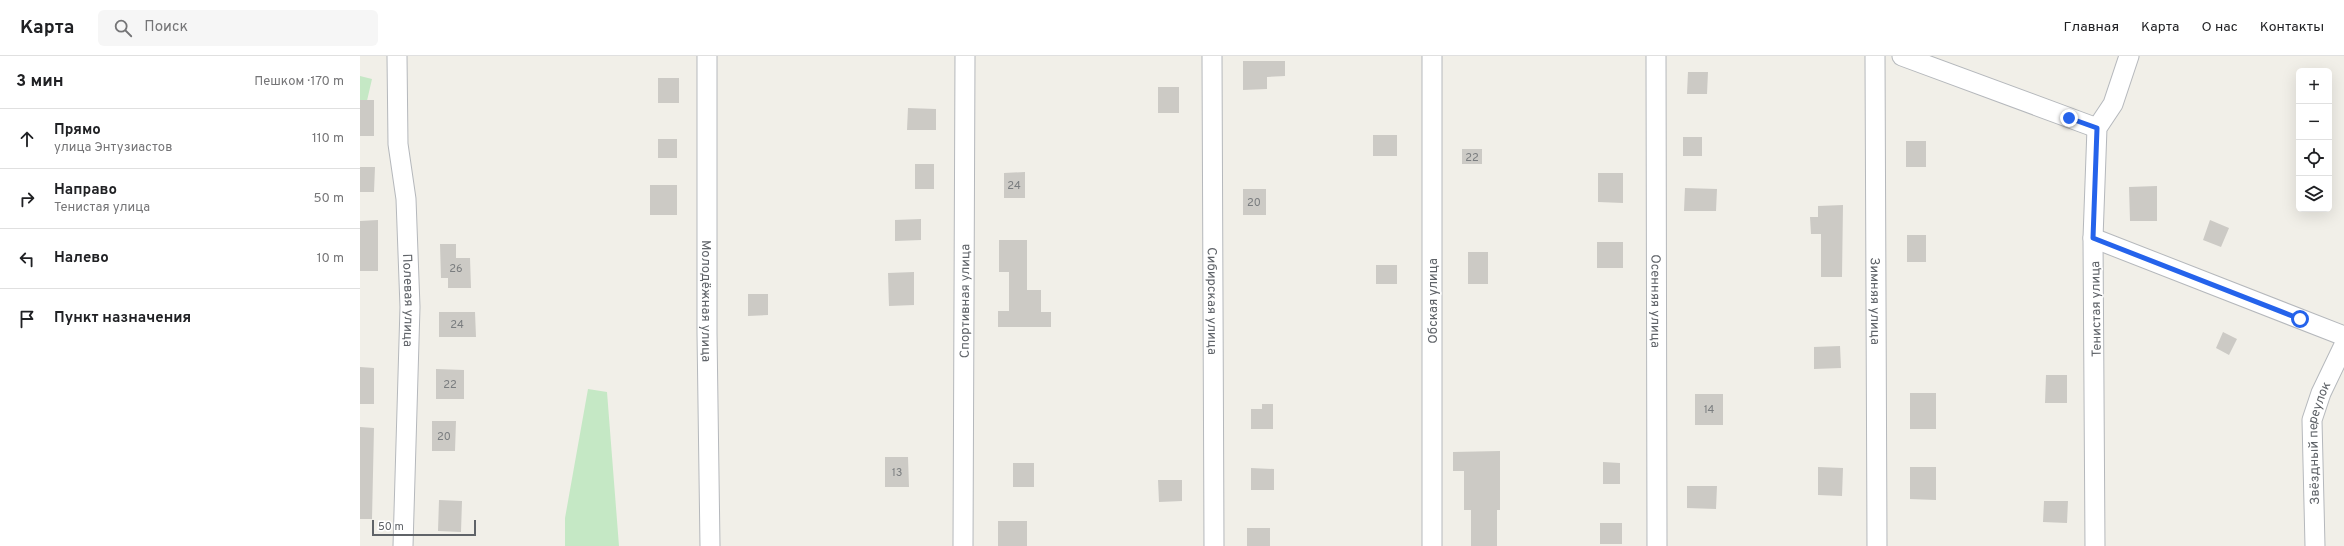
<!DOCTYPE html>
<html lang="ru">
<head>
<meta charset="utf-8">
<style>
	:root { --surface:#fff; --page:#f6f6f6; --text:#202124; --muted:#757577; --line:#e0e0e0 }
	body { margin:0; font-family:Overpass,sans-serif; background:var(--page); color:var(--text) }
	.controls { position:absolute; right:12px; top:12px; display:grid; overflow:hidden; border-radius:6px; box-shadow:0 4px 16px #0002 }
	.controls button { width:36px; height:36px; display:grid; place-items:center; padding:0; border:0; border-bottom:1px solid var(--line); background:var(--surface); color:var(--text); font:20px sans-serif }
	.scale { position:absolute; left:12px; bottom:10px; width:104px; box-sizing:border-box; padding-left:4px; border:2px solid #5f6368; border-top:0; font-size:11px; line-height:14px; white-space:nowrap; color:#5f6368; -webkit-text-stroke:3px #fff; paint-order:stroke }
	.stop { position:absolute; width:12px; height:12px; margin:-9px; border:3px solid #2563eb; border-radius:50%; background:#fff }
	.stop.end { background:#2563eb; border-color:#fff; box-shadow:0 1px 4px #0008 }
	.list { margin:0; padding:0; list-style:none }
	h2 { display:flex; justify-content:space-between; align-items:center; height:52px; margin:0; padding:0 16px; font-size:17px }
	h2 small { font-size:13px; font-weight:400; color:var(--muted) }
	.list li { display:grid; grid-template-columns:26px 1fr auto; gap:12px; align-items:center; box-sizing:border-box; height:60px; padding:0 16px; border-top:1px solid var(--line) }
	.list b { display:block; font-size:15px; white-space:nowrap }
	.list p { margin:0; font-size:13px; white-space:nowrap; color:var(--muted) }
	.list em { font-size:13px; font-style:normal; color:var(--muted) }
	.icon { flex:none; width:22px; height:22px; fill:none; stroke:currentColor; stroke-width:2; stroke-linecap:round; stroke-linejoin:round }
	.map { position:relative; flex:none; width:1984px; height:490px; overflow:hidden }
	header { display:flex; align-items:center; gap:24px; box-sizing:border-box; height:56px; padding:0 20px; background:var(--surface); border-bottom:1px solid var(--line) }
	header strong { font-size:19px }
	nav { display:flex; gap:22px; margin-inline-start:auto; font-size:14px }
	.search { width:280px; height:36px; background:var(--page); display:flex; align-items:center; gap:10px; box-sizing:border-box; padding:0 14px; border-radius:6px; color:var(--muted); font-size:15px }
	main { display:flex }
	aside { flex:1; background:var(--surface) }
	.map>svg:first-child { display:block }
	.green { fill:#c5e8c5 }
	.building { fill:#cccac5 }
	.lines { fill:none; stroke-linecap:round; stroke-linejoin:round }
	.minor-casing { stroke:#b5b8bc; stroke-width:21 }
	.minor { stroke:#fff; stroke-width:19 }
	.route { stroke:#2563eb; stroke-width:5 }
	.labels { text-anchor:middle; stroke-width:3; stroke-linejoin:round; paint-order:stroke }
	.number-label { font-size:11px; fill:#7a7d7f }
	.street-label { font-size:13px; fill:#5f6368; stroke:#fff }
</style>
</head>
<body>
<header>
<strong>Карта</strong>
<div class="search"><svg class="icon" aria-label="search" viewBox="0 0 24 24"><circle cx="10" cy="10" r="6"/><path d="M15 15l6 6"/></svg>Поиск</div>
<nav><a>Главная</a><a>Карта</a><a>О нас</a><a>Контакты</a></nav>
</header>
<main>
<aside>
<h2>3 мин<small>Пешком · 170 m</small></h2>
<ul class="list">
<li><svg class="icon" aria-label="ahead" viewBox="0 0 24 24"><path d="M12 20V5M6 11l6-6 6 6"/></svg><div><b>Прямо</b><p>улица Энтузиастов</p></div><em>110 m</em></li>
<li><svg class="icon" aria-label="right" viewBox="0 0 24 24"><path d="M7 20v-9h11M14 6l5 5-5 5"/></svg><div><b>Направо</b><p>Тенистая улица</p></div><em>50 m</em></li>
<li><svg class="icon" aria-label="left" viewBox="0 0 24 24"><path d="M17 20v-9H6M10 6l-5 5 5 5"/></svg><div><b>Налево</b></div><em>10 m</em></li>
<li><svg class="icon" aria-label="arrive" viewBox="0 0 24 24"><path d="M6 21V4h12l-3 4 3 4H6"/></svg><div><b>Пункт назначения</b></div></li>
</ul>
</aside>
<div class="map">
<svg width="1984" height="490" viewBox="0 0 1984 490">
	<rect width="100%" height="100%" fill="#f1efe8"/>
	<path class="green" d="M0,20L12,23L6,49L0,47Z
		M228,333L247,336L259,490H205V462Z"/>
	<path class="building" d="M883,5H925V20L907,21V33L883,34Z
		M1328,16H1348L1347,38H1327Z
		M298,22H319V47H298Z
		M798,31H819V57H798Z
		M0,44H14V80H0Z
		M548,52L576,53V74H547Z
		M1013,79H1037V100H1013Z
		M1323,81H1342V100H1323Z
		M298,83H317V102H298Z
		M1546,85H1566V111H1546Z
		M1102,93H1122V108H1102Z
		M555,108H574V133H555Z
		M0,111H15L14,136H0Z
		M665,116V142H644V117Z
		M1238,117H1263V147L1238,146Z
		M290,129H317V159H290Z
		M1797,130V165H1770L1769,131Z
		M1325,132L1357,133L1356,155H1324Z
		M883,133H906V159H883Z
		M1483,149L1482,221H1461V178H1451L1450,161H1458V150Z
		M561,163V184L535,185V164Z
		M18,164V215H0V165Z
		M1850,164L1869,172L1861,191L1843,184Z
		M1547,179H1566V206H1547Z
		M639,184H667V234H681V256H691V271H638V255H649V216H639Z
		M1237,186H1263V212H1237Z
		M80,188H96V202H110L111,232H88V222H81Z
		M1108,196H1128V228H1108Z
		M1016,209H1037V228H1016Z
		M554,216V249L529,250L528,217Z
		M388,238H408V259L388,260Z
		M79,256H115L116,281H79Z
		M1863,276L1877,283L1869,299L1856,292Z
		M1480,290L1481,312L1454,313V291Z
		M0,311L14,312V348H0Z
		M76,313L104,314V343H76Z
		M1686,319H1707V347H1685Z
		M1550,337H1576V373H1550Z
		M1335,338H1363V369H1335Z
		M902,348H913V373H891V353H902Z
		M72,365H96L95,395H72Z
		M0,371L14,372L12,463H0Z
		M1140,395V454H1137V490H1111V454H1104V415H1093V396Z
		M525,401H548L549,431H525Z
		M1243,406L1260,407V428H1243Z
		M653,407H674V431H653Z
		M1458,411L1483,412L1482,440L1458,439Z
		M1550,411H1576V444L1550,443Z
		M891,412L914,413V434H891Z
		M798,424H822V445L799,446Z
		M1327,430H1357L1356,453L1327,452Z
		M79,444L102,445L101,476L78,475Z
		M1684,445H1708L1707,467L1683,466Z
		M638,465H667V490H638Z
		M1240,467H1262V488H1240Z
		M887,472H910V490H887Z"/>
	<g class="lines">
		<defs>
			<g id="minor">
				<path id="s1" d="M37,0L38,88L46,143L50,251L43,490"/>
				<path id="s2" d="M347,0V277L350,490"/>
				<path id="s3" d="M852,0L854,490"/>
				<path d="M1072,0V490"/>
				<path id="s4" d="M1296,0L1297,490"/>
				<path id="s5" d="M1515,0L1517,490"/>
				<path d="M1542,0L1737,72"/>
				<path d="M1733,182L1984,280"/>
				<path id="s6" d="M603,490L605,0"/>
				<path d="M1735,490L1733,182L1737,72L1753,48L1769,0"/>
				<path id="s7" d="M1955,490L1952,364L1961,337L1984,289"/>
			</g>
		</defs>
		<use href="#minor" class="minor-casing"/>
		<use href="#minor" class="minor"/>
	</g>
	<g class="lines">
		<path class="route" d="M1709,62L1737,72L1733,182L1940,263"/>
	</g>
	<g class="labels">
		<g class="number-label">
			<text x="1112" y="105">22</text>
			<text x="654" y="133">24</text>
			<text x="894" y="150">20</text>
			<text x="96" y="216">26</text>
			<text x="97" y="272">24</text>
			<text x="90" y="332">22</text>
			<text x="1349" y="357">14</text>
			<text x="84" y="384">20</text>
			<text x="537" y="420">13</text>
		</g>
		<g class="street-label">
			<text dy="5" stroke="none"><textPath href="#s1" startOffset="245">Полевая улица</textPath></text>
			<text dy="5" stroke="none"><textPath href="#s2" startOffset="245">Молодёжная улица</textPath></text>
			<text dy="5" stroke="none"><textPath href="#s6" startOffset="245">Спортивная улица</textPath></text>
			<text dy="5" stroke="none"><textPath href="#s3" startOffset="245">Сибирская улица</textPath></text>
			<text transform="translate(1072 245) rotate(-90)" y="5">Обская улица</text>
			<text dy="5" stroke="none"><textPath href="#s4" startOffset="245">Осенняя улица</textPath></text>
			<text dy="5" stroke="none"><textPath href="#s5" startOffset="245">Зимняя улица</textPath></text>
			<text transform="translate(1735 253) rotate(-91)" y="5">Тенистая улица</text>
			<text dy="5" stroke="none"><textPath href="#s7" startOffset="104">Звёздный переулок</textPath></text>
		</g>
	</g>
</svg>
<div class="controls">
<button>+</button>
<button>−</button>
<button><svg class="icon" aria-label="locate" viewBox="0 0 24 24"><circle cx="12" cy="12" r="6"/><path d="M12 2v4M12 18v4M2 12h4M18 12h4"/></svg></button>
<button><svg class="icon" aria-label="layers" viewBox="0 0 24 24"><path d="M12 4l9 5-9 5-9-5zM3 14l9 5 9-5"/></svg></button>
</div>
<div class="scale">50 m</div>
<div class="stop" style="left:1940px;top:263px"></div>
<div class="stop end" style="left:1709px;top:62px"></div>
</div>
</main>
</body>
</html>
